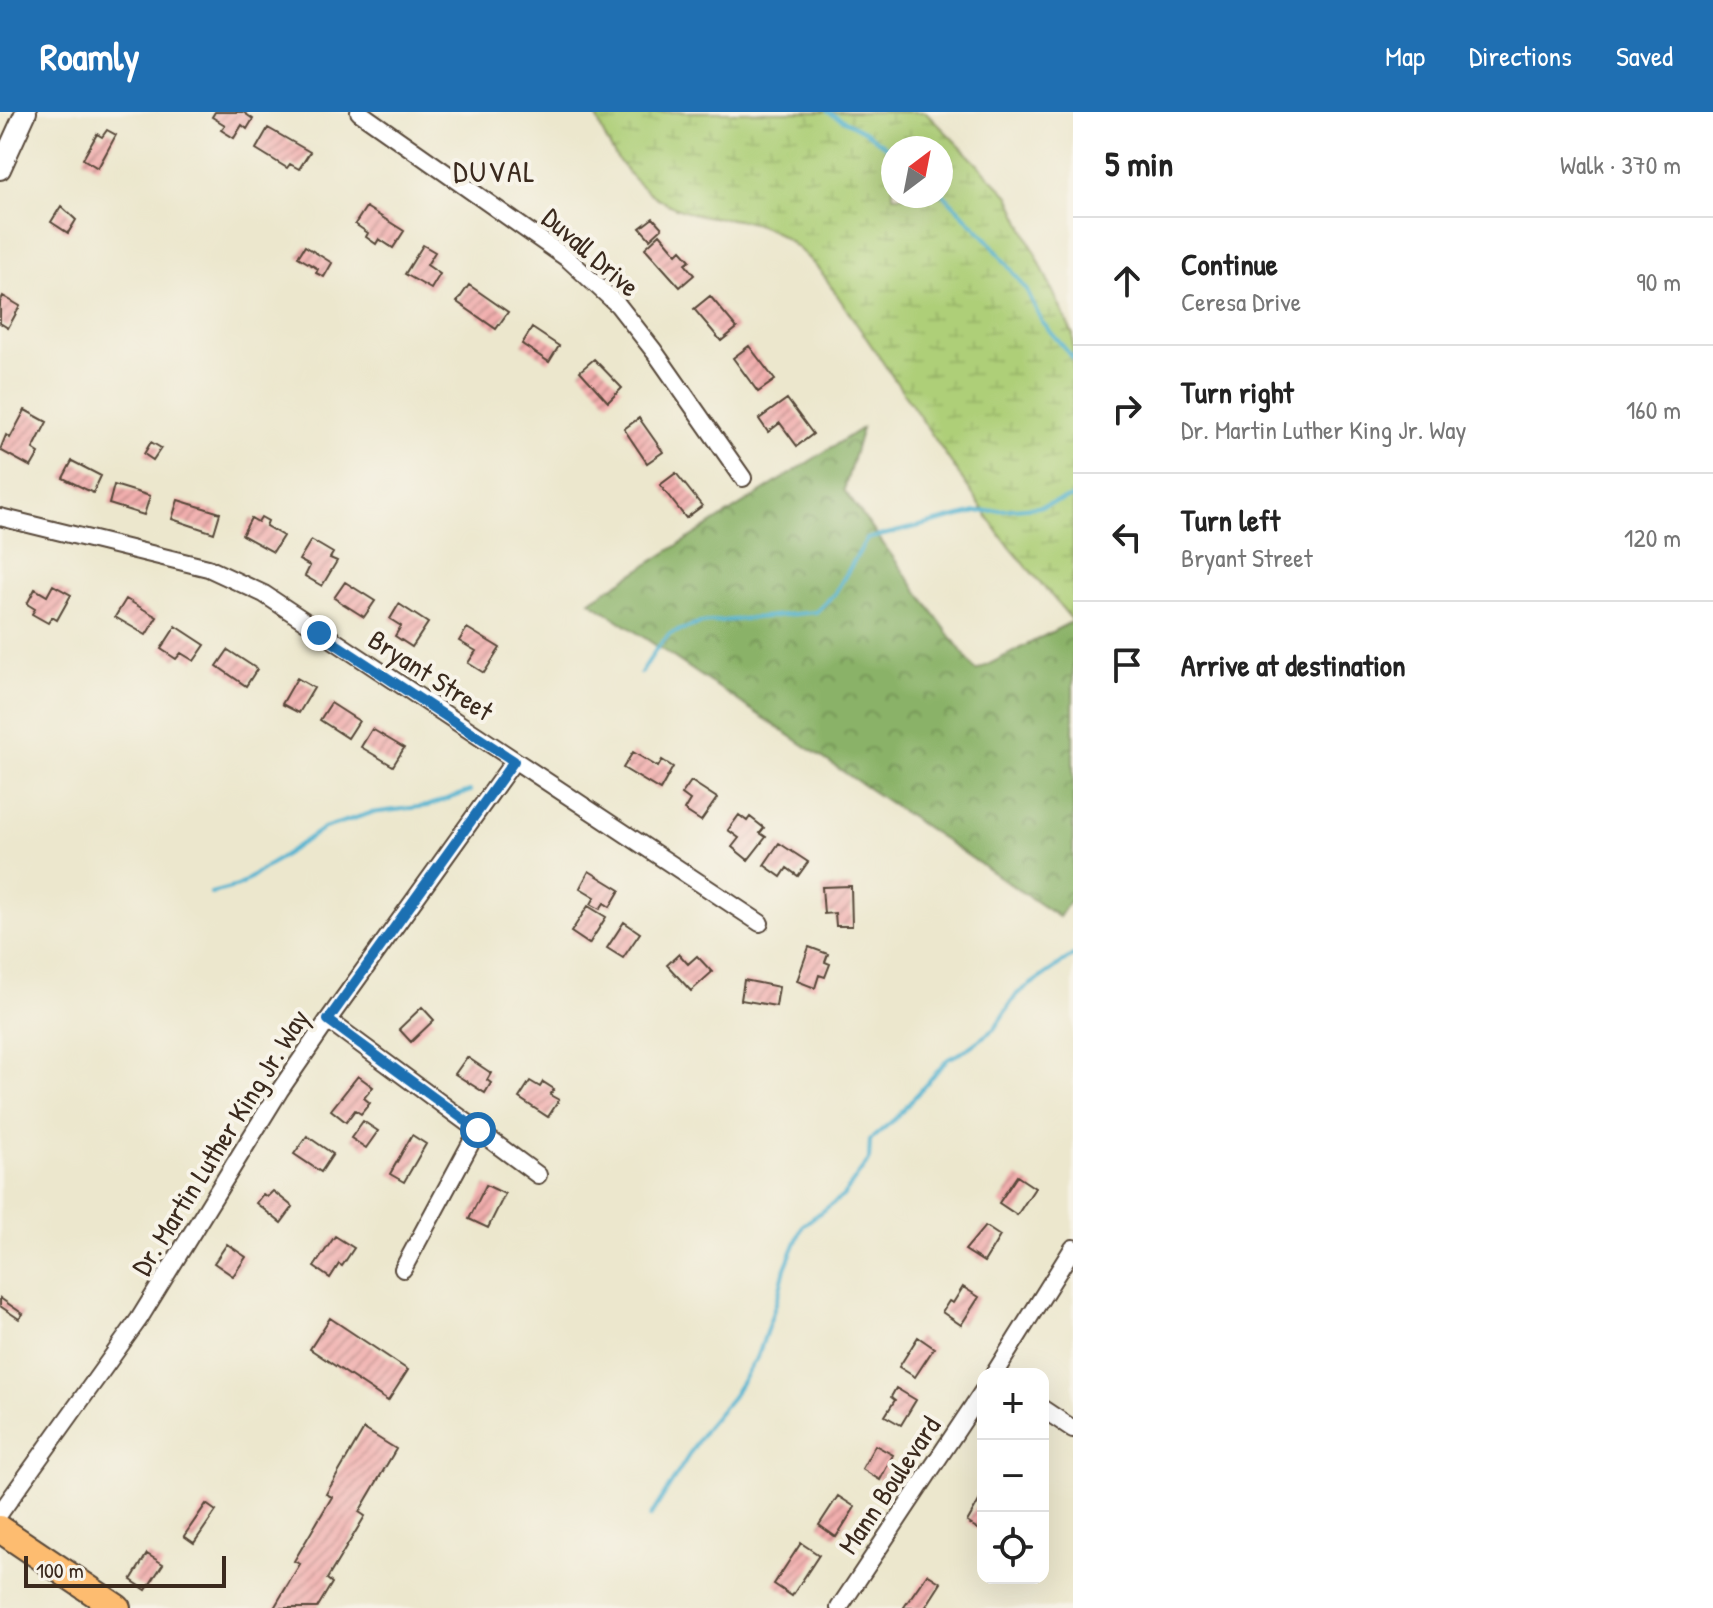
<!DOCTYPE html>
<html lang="en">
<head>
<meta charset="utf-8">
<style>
	:root { --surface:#fff; --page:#f2f2f2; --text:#222; --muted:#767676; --line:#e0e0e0; --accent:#1f6fb2 }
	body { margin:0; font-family:"Patrick Hand",sans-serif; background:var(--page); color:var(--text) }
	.controls { position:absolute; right:24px; bottom:24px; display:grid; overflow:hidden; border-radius:16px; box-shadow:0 8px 32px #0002 }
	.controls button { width:72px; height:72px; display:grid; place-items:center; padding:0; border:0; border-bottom:2px solid var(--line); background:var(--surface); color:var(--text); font:40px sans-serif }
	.compass { position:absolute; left:881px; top:24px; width:72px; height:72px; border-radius:50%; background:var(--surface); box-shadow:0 8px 32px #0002; rotate:32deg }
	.scale { position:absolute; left:24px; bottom:20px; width:202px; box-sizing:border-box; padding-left:8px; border:4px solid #3b2a1e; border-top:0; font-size:22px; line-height:28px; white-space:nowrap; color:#3b2a1e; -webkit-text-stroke:6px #f7f3e8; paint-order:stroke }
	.stop { position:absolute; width:24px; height:24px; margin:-18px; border:6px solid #1f6fb2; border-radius:50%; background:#fff }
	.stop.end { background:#1f6fb2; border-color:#fff; box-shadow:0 2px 8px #0008 }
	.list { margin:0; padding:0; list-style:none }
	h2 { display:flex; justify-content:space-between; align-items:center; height:104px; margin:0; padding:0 32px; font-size:34px }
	h2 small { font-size:26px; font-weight:400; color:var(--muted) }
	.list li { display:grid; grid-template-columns:52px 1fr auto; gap:24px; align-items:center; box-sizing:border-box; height:128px; padding:0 32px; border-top:2px solid var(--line) }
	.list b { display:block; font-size:30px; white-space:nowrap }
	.list p { margin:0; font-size:26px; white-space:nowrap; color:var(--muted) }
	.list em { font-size:26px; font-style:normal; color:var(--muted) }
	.icon { flex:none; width:44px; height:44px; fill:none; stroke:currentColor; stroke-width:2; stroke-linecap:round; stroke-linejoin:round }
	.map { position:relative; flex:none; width:1073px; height:1496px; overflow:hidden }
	header { display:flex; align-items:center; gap:48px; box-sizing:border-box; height:112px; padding:0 40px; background:var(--accent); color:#fff }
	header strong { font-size:38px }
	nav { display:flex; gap:44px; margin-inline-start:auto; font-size:28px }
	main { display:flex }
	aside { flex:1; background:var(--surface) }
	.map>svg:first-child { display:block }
	.forest { fill:url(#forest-crowns); stroke:#626e43; stroke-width:2 }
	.wetland { fill:url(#wetland-marsh); stroke:#747c4b; stroke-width:2; fill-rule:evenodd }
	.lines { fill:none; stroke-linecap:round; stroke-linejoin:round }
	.stream { stroke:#52b3d0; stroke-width:4 }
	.building { fill:url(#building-hatch) }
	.minor-casing { stroke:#564638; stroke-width:20 }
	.tertiary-casing { stroke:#564638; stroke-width:24 }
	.trunk-casing { stroke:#564638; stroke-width:30 }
	.minor { stroke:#fff; stroke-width:16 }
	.tertiary { stroke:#fff; stroke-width:20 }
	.trunk { stroke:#fdbc6f; stroke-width:26 }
	.route { stroke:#1f6fb2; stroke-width:10 }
	.labels { text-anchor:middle; stroke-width:8; stroke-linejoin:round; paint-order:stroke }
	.street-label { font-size:28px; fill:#3b2a1e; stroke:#f7f3e8 }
	.neighbourhood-label { font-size:30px; letter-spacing:2px; fill:#3b2a1e; stroke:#f7f3e8 }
</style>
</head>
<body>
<header>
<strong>Roamly</strong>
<nav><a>Map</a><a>Directions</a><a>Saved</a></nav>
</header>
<main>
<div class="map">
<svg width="1073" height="1496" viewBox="0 0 1073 1496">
	<defs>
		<pattern id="forest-crowns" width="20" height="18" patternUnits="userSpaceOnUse" patternTransform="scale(2)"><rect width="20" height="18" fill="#8ab268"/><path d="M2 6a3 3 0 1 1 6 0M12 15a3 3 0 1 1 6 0" fill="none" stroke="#729155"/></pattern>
		<pattern id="wetland-marsh" width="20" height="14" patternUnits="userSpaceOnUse" patternTransform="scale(2)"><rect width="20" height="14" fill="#aecf78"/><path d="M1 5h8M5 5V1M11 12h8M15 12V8" fill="none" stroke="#97b267"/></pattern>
		<pattern id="building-hatch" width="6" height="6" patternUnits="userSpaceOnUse" patternTransform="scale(2)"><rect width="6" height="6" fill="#f1aead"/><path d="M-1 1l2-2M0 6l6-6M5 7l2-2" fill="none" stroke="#c48e8c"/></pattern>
	</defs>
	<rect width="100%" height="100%" fill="#f7f3e8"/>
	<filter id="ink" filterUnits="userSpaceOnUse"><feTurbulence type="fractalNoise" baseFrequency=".0125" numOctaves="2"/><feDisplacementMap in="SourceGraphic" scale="16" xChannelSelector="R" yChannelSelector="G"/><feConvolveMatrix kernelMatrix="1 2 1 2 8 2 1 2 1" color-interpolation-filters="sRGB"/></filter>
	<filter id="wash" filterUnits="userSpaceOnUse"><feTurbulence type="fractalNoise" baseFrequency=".006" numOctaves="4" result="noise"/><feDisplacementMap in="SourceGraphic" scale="32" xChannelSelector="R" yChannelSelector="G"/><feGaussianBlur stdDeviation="1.8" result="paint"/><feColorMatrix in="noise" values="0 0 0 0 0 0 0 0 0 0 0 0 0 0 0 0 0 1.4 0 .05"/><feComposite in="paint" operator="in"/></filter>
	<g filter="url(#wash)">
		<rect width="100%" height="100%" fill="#ece7cd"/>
		<path class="forest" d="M862,316L844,378L976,559L1073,509V784L1059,805L590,489Z"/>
		<path class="wetland" d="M595,0H926L1009,84L1073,223V509L1003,427L822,161C805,142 789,126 765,115C745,107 726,107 705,104C649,96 611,51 595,0ZM893,36H941V84H893Z"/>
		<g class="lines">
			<path class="stream" d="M828,0L867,21L893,40
				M941,80L988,128L1026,177L1042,210L1073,246
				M641,561L657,536L670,522L701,511L816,500L835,481L867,427L976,400L1038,395L1073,385
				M211,781L238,774L324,716L371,701L427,694L470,679
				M650,1405L706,1316L732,1285L758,1244L778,1185L785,1156L803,1113L843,1084L869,1048L870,1028L897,1005L948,947L964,939L994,917L1017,882L1073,843"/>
		</g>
		<g id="blocks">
			<path class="building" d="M215,0H243L253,7L247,17L242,13L234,26L221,18L225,13L212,5Z
				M268,16L310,40L299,57L290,52L287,56L256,37Z
				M107,18L116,23L98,56L83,47L97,22L102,25Z
				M61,94L76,108L68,121L51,110Z
				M366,95L404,119L393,136L379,127L376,132L366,125L368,121L355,112Z
				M653,106L662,116L650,127L640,116Z
				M660,122L677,142L681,138L690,148L685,152L694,163L680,175L645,136Z
				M423,133L435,140L427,153L440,162L431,177L405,162Z
				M305,134L332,151L324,165L316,161L318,157L298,145Z
				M469,173L508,200L496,217L457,190Z
				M3,184L20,194L8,216L0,211V190Z
				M710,184L737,216L721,229L694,197Z
				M532,216L559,234L549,250L522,232Z
				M749,234L775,268L758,280L733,246Z
				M594,247L622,276L608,290L580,259Z
				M787,287L813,322L797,334L780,311L768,320L759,307Z
				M25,298L47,310L33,337L39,341L31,355L0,338L6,323L10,326Z
				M639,306L663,340L647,351L624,317Z
				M151,330L161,336L153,348L144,342Z
				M72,349L101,364L93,381L63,366Z
				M676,361L702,394L686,406L660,373Z
				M114,373L150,384L144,403L109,392Z
				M178,388L220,401L214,421L172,407Z
				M261,405L268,409L266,414L283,424L273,440L242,423L251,406L258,410Z
				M311,428L333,441L330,446L337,449L322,474L305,464L310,454L299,448Z
				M345,470L375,489L364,505L334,486Z
				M53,473L71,483L57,508L52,505L48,511L32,502L35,497L27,492L35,477L47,484Z
				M126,487L157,505L146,523L115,505Z
				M399,492L428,511L412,535L395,524L401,514L390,507Z
				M176,514L205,533L194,549L181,541L176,547L161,537Z
				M467,516L500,536L484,561L468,551L476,539L459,529Z
				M228,538L257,557L246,574L217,554Z
				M297,566L314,576L299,601L282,592Z
				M331,591L359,609L348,626L320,608Z
				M372,617L404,636L393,654L361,635Z
				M633,640L658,655L662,648L673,655L660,678L623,656Z
				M691,669L717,686L701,709L684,698L690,688L682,682Z
				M739,703L747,709L750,705L764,716L760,721L766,725L748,748L732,735L739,726L728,718Z
				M779,731L808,750L798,764L787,756L781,765L764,753Z
				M589,759L620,778L610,795L604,791L600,797L591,792L595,785L580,776Z
				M851,774L852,814H836L835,801L824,802L822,775Z
				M588,794L606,805L589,832L571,820Z
				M624,810L640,821L623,846L607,836Z
				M809,835L828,842L825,850L830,852L825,865L819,863L815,876L797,869Z
				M679,842L688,852L697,844L712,860L691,879L667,853Z
				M744,868L779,875L776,894L741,888Z
				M422,895L434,908L411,930L399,917Z
				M467,945L491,961L487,968L491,971L485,981L455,962Z
				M358,964L373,975L364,986L370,991L361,1002L355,998L346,1010L331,998Z
				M530,969L540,975L543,970L554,977L550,983L559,988L548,1005L519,986Z
				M363,1009L378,1019L366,1036L351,1026Z
				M412,1023L426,1032L404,1070L390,1062Z
				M307,1024L333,1042L321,1060L294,1042Z
				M1017,1064L1035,1076L1017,1103L999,1091Z
				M486,1073L505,1082L488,1116L469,1107Z
				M273,1079L293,1095L281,1111L256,1091L263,1082L267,1085Z
				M985,1114L1000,1124L984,1150L965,1138Z
				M335,1124L354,1136L342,1154L339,1152L330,1166L314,1155Z
				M227,1132L246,1145L233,1164L214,1151Z
				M963,1175L979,1185L961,1213L942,1200L949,1189L953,1191Z
				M0,1186L23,1202L19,1207L0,1194Z
				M330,1206L408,1258L388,1289L310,1237Z
				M918,1225L934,1236L915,1265L899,1255Z
				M896,1276L916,1288L901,1313L885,1304L895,1288L891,1285Z
				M364,1317L396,1337L359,1400L365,1404L327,1467L332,1471L317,1496H274L300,1452L294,1449L332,1385L326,1382Z
				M875,1333L893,1343L880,1368L862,1357Z
				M983,1382V1420L967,1410Z
				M838,1384L855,1395L836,1425L819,1413Z
				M206,1392L216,1399L194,1431L184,1424Z
				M801,1431L819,1443L792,1484L774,1472Z
				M147,1442L163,1452L146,1478L131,1468Z
				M927,1462L941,1471L925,1496H906L904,1495Z"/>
		</g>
	</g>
	<g filter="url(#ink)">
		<use href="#blocks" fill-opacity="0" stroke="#564638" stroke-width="2"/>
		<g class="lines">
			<defs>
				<path id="minor" d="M359,0L568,147L618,193L654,239L743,366
					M0,405L208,456L264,482L760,811
					M328,908L538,1063
					M403,1157L478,1018
					M994,1262L1073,1136
					M1043,1297L1073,1317
					M0,1401L139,1207L280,978L328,908L514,649
					M839,1496L983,1279"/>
				<path id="tertiary" d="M0,57L26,0"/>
				<path id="trunk" d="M0,1417L117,1496"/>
			</defs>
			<use href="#minor" class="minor-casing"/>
			<use href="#tertiary" class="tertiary-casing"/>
			<use href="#trunk" class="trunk-casing"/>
			<use href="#minor" class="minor"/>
			<use href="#tertiary" class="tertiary"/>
			<use href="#trunk" class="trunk"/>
		</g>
	</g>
	<g class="lines" filter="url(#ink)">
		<path class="route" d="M319,521L514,649L328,908L478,1018"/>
	</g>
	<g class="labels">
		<g class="street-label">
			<text transform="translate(591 140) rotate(41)" y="10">Duvall Drive</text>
			<text transform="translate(431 563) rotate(33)" y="10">Bryant Street</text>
			<text transform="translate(220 1030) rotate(-58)" y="10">Dr. Martin Luther King Jr. Way</text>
			<text transform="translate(889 1373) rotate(-56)" y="10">Mann Boulevard</text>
		</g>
		<g class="neighbourhood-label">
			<text x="495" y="70">DUVAL</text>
		</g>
	</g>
</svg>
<div class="controls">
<button>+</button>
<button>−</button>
<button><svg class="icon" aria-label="locate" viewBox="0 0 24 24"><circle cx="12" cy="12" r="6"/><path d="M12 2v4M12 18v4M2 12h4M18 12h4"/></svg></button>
</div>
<svg class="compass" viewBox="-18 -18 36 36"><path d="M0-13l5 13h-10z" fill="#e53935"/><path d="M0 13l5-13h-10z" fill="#767676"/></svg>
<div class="scale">100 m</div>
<div class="stop" style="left:478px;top:1018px"></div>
<div class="stop end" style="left:319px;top:521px"></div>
</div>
<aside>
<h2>5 min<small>Walk · 370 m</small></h2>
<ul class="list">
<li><svg class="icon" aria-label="ahead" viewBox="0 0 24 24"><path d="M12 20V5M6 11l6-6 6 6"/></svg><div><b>Continue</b><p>Ceresa Drive</p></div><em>90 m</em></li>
<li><svg class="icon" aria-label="right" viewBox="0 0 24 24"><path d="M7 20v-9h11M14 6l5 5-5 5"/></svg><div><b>Turn right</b><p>Dr. Martin Luther King Jr. Way</p></div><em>160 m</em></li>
<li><svg class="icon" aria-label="left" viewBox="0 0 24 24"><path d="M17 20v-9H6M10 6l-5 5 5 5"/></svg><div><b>Turn left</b><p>Bryant Street</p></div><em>120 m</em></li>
<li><svg class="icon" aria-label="arrive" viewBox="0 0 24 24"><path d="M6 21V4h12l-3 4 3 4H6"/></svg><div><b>Arrive at destination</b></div></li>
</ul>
</aside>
</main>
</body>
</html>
